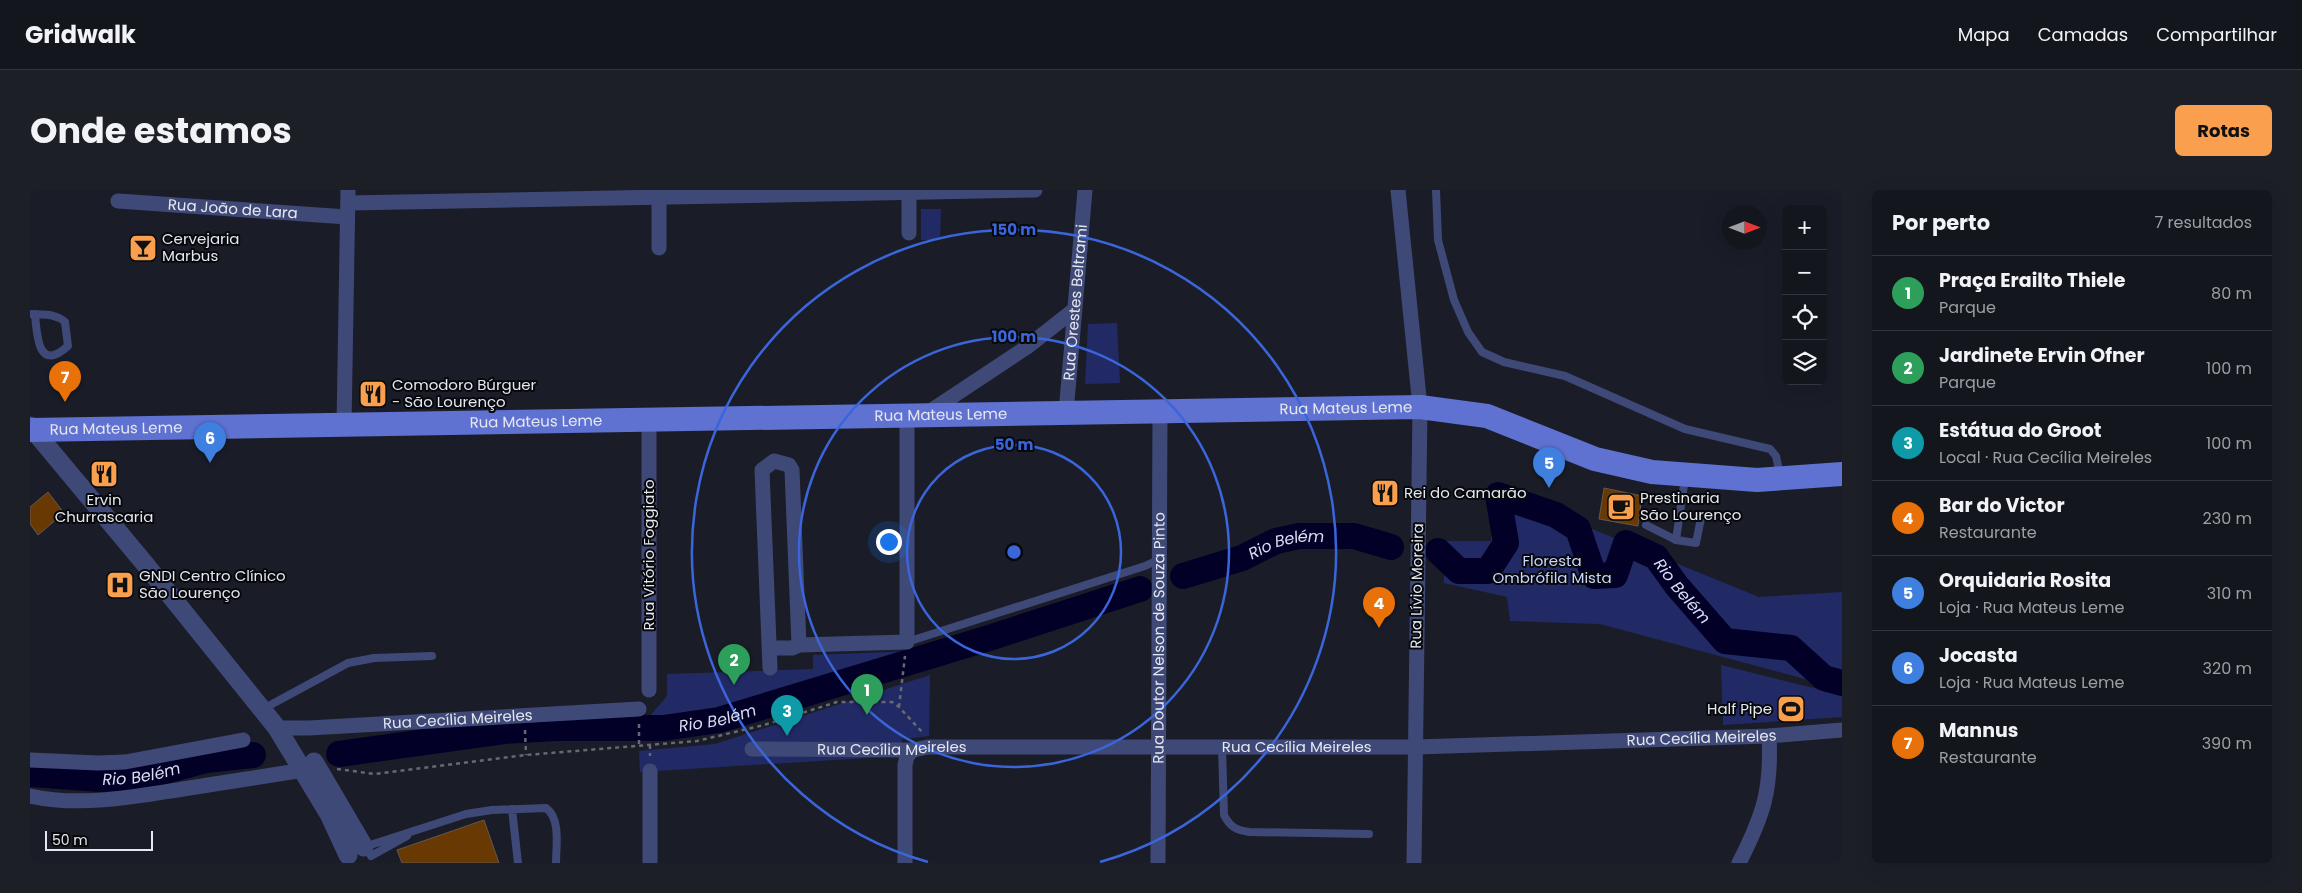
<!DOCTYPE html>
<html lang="pt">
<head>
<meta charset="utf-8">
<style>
	:root { --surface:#14161e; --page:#1d1f27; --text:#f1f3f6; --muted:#9d9fa4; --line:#33353c; --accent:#f99f4d }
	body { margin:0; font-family:Poppins,sans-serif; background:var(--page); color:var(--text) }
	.controls { position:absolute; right:15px; top:15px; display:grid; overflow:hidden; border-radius:8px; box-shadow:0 5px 20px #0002 }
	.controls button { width:45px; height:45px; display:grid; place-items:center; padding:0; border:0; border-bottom:1px solid var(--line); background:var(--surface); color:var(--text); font:25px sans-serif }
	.compass { position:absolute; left:1692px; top:15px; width:45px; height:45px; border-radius:50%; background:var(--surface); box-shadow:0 5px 20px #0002; rotate:90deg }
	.scale { position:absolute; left:15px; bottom:12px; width:108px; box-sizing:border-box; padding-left:5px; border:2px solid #e5e7ef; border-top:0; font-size:14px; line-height:18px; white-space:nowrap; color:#e5e7ef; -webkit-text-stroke:4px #06080c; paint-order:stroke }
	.you { position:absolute; left:858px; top:351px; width:18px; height:18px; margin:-12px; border:4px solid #fff; border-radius:50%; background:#1a73e8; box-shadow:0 0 0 8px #1a73e833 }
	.badge { display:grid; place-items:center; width:32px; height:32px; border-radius:50%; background:var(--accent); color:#fff; font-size:16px; font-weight:700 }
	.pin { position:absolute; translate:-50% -41px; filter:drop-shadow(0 1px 2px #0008) }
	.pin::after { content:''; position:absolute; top:26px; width:18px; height:15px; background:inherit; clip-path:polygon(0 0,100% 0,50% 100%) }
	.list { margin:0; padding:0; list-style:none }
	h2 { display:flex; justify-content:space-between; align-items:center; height:65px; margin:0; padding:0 20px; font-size:21px }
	h2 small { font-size:16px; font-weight:400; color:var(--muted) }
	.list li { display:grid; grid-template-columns:32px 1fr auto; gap:15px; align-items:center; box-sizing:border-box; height:75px; padding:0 20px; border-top:1px solid var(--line) }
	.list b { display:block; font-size:19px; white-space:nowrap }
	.list p { margin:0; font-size:16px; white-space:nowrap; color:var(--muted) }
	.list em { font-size:16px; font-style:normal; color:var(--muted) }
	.icon { flex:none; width:28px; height:28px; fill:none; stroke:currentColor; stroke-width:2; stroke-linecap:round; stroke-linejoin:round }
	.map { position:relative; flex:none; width:1812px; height:673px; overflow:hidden; border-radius:8px }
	header { display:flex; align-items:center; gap:30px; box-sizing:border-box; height:70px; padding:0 25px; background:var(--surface); border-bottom:1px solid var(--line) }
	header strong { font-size:24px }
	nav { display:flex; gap:28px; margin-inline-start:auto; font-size:18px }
	.intro { display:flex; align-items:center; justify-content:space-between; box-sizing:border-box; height:120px; padding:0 30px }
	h1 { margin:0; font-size:35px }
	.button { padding:12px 22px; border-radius:8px; background:var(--accent); color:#111; font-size:18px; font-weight:700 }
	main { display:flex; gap:30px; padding:0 30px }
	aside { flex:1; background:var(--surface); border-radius:8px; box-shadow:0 5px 20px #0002 }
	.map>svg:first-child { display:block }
	.green { fill:#222a65 }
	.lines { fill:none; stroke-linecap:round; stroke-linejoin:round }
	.river { stroke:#030028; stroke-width:26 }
	.building { fill:#693903; stroke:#64574e }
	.path { stroke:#666973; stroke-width:2.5; stroke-dasharray:4 4; stroke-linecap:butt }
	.service { stroke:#3f4977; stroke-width:8 }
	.minor { stroke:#3f4977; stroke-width:15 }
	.tertiary { stroke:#3f4977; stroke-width:19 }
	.primary { stroke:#5f72d1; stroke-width:24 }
	.ring { fill:none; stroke:#3b65db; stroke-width:2.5 }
	.labels { text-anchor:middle; stroke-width:4; stroke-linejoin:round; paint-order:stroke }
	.street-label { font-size:15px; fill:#e5e7ef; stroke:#06080c }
	.poi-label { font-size:15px; fill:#e5e7ef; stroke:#06080c; text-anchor:start }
	.park-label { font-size:15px; fill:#c9d5fd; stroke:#06080c }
	.water-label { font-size:16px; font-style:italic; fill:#d8def2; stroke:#06080c }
	.centre { fill:#3b65db; stroke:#06080c; stroke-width:2.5 }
	.ring-label { font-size:15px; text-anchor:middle; font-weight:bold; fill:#3b65db; stroke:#06080c; stroke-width:4; stroke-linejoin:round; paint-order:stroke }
</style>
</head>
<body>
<header>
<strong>Gridwalk</strong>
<nav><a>Mapa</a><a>Camadas</a><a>Compartilhar</a></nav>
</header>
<div class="intro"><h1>Onde estamos</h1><a class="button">Rotas</a></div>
<main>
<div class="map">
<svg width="1812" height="673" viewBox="0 0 1812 673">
	<rect width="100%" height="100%" fill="#1a1d28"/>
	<path class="green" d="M891,19H911L910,50H891Z
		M1087,133L1090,193L1055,194L1058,134Z
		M1464,299L1729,407L1812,402V499L1570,434L1480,431L1477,407L1414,393V351H1461Z
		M884,461L711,513L614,533L637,506V484L783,479V465Z
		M1691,475L1812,505V527L1693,535Z
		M900,485L899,546L872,549L869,566L610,582L609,561L685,554Z"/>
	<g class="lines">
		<g class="river">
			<path id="s1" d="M1408,361L1429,381H1458L1476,353L1468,305L1526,325L1548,339L1564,386L1585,385L1596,353L1626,367L1647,396L1695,451L1761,458L1794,488L1812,493"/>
			<path id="s2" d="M1153,386L1212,368L1246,351L1269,346H1324L1361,357"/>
			<path id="s3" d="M309,564L474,541L525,538H633L689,530L959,448L1110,399"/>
			<path id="s4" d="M0,584L70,589L101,588L128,583L176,570L223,565"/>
		</g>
	</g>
	<path class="building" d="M1574,298L1612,306L1608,336L1569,329Z
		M18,302L34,323L8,345L0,334V317Z
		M454,630L469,673H372L367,660Z"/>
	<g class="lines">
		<path class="path" d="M869,517L875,466
			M609,534V555
			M495,540L496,565
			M620,555V566
			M307,579L345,584L496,565L667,551L734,535L807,512H862L869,517L893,543"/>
		<path class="service" d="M1406,0L1408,50L1424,110L1438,142L1452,162L1474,172L1535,186L1655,239L1740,259L1746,266L1750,285
			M0,124C13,125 25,123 35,132L38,156C8,183 7,146 5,124
			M1616,335L1646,350L1655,288
			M1646,350L1666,353L1671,328
			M877,452L1115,376L1130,369
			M233,519L318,473L344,468L402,466
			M1192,558L1194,625C1200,637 1206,640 1219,642L1339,644
			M482,619L488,673
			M334,657L436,624L462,620L516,618C531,629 526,656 526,673
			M341,666L377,646"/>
		<g class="minor">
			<path d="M1368,0L1390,217L1384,673"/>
			<path id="s5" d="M88,11L317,27"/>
			<path d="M318,13L1005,0"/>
			<path d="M879,43V0"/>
			<path d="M629,58V0"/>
			<path id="s6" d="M1036,223L1055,0"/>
			<path d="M896,224L997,157L1044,120"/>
			<path d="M619,230V500"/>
			<path d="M314,235L318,0"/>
			<path d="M740,458H762L769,455L877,452V225"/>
			<path d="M740,478L732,280L744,271L759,275L762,280L769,455"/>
			<path id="s7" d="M247,538H279L609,519"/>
			<path id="s8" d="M722,559L883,560L898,557H1386L1739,546L1812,540"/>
			<path d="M0,570L68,573L95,572L213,550"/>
			<path d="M620,581V673"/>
			<path d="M0,606C51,617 102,607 153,599C193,593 234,586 274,580"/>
			<path d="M875,673V575L877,566L883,560"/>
			<path id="s9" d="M1128,673L1130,222"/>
			<path d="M1709,673C1733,626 1742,600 1739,546"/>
		</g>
		<path class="tertiary" d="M0,236L115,374L247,538L299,624L318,665
			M284,572L334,657"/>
		<path class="primary" id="s10" d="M0,240L1390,217L1457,226L1565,269L1622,282L1727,290L1812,284"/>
	</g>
	<g class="ring">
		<circle cx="984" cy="362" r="107"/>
		<circle cx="984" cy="362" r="215"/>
		<path d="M898 672A322 322 0 1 1 1070 672"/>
	</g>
	<defs>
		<symbol id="bar-square" viewBox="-11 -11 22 22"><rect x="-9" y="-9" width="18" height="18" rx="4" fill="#f99f4d" stroke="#06080c"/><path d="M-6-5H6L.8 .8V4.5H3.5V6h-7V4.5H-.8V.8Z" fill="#111"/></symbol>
		<symbol id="restaurant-square" viewBox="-11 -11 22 22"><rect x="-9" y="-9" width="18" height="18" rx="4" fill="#f99f4d" stroke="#06080c"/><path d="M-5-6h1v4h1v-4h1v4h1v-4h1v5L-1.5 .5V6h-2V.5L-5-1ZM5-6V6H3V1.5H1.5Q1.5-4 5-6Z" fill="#111"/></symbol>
		<symbol id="cafe-square" viewBox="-11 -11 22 22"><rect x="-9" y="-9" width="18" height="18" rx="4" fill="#f99f4d" stroke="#06080c"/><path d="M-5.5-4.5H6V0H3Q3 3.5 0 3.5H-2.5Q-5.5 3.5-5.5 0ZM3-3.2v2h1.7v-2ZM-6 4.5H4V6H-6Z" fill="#111"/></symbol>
		<symbol id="hospital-square" viewBox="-11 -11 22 22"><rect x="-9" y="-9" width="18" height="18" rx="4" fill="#f99f4d" stroke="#06080c"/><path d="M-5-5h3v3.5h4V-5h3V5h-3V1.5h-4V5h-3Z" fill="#111"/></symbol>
		<symbol id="stadium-square" viewBox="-11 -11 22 22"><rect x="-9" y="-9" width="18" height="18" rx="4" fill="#f99f4d" stroke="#06080c"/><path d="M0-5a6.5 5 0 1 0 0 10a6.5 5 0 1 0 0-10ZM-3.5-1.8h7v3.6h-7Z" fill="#111"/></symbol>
	</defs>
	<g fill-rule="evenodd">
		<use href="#bar-square" x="97" y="42" width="32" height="32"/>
		<use href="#restaurant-square" x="327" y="188" width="32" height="32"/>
		<use href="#restaurant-square" x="58" y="268" width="32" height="32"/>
		<use href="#restaurant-square" x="1339" y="287" width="32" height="32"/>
		<use href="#cafe-square" x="1575" y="301" width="32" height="32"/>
		<use href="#hospital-square" x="74" y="379" width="32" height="32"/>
		<use href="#stadium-square" x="1745" y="503" width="32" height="32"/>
	</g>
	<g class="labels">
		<g class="street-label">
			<text dy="5" stroke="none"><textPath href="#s5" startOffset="115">Rua João de Lara</textPath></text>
			<text dy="5" stroke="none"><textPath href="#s6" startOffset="111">Rua Orestes Beltrami</textPath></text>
			<text dy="5" stroke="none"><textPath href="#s10" startOffset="1316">Rua Mateus Leme</textPath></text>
			<text dy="5" stroke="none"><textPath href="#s10" startOffset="911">Rua Mateus Leme</textPath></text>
			<text dy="5" stroke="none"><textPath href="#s10" startOffset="506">Rua Mateus Leme</textPath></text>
			<text dy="5" stroke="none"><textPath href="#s10" startOffset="86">Rua Mateus Leme</textPath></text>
			<text transform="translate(619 365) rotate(-90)" y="5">Rua Vitório Foggiato</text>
			<text transform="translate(1387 396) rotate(-89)" y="5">Rua Lívio Moreira</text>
			<text dy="5" stroke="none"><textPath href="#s9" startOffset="225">Rua Doutor Nelson de Souza Pinto</textPath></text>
			<text dy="5" stroke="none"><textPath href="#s7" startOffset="181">Rua Cecília Meireles</textPath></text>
			<text dy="5" stroke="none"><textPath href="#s8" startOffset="950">Rua Cecília Meireles</textPath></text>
			<text dy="5" stroke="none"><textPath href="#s8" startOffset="140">Rua Cecília Meireles</textPath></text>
			<text dy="5" stroke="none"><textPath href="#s8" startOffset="545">Rua Cecília Meireles</textPath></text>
		</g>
		<g class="poi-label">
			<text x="132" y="54">Cervejaria<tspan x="132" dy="17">Marbus</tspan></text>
			<text x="362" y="200">Comodoro Búrguer<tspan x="362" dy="17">- São Lourenço</tspan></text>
			<text x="1374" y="308">Rei do Camarão</text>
			<text x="1610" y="313">Prestinaria<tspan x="1610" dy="17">São Lourenço</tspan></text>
			<text x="74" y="315" text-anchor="middle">Ervin<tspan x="74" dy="17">Churrascaria</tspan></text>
			<text x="109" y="391">GNDI Centro Clínico<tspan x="109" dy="17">São Lourenço</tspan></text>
			<text x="1742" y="524" text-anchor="end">Half Pipe</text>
		</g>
		<g class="park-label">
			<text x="1522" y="376">Floresta<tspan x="1522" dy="17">Ombrófila Mista</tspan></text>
		</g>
		<g class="water-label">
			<text dy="6" stroke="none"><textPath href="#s2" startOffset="109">Rio Belém</textPath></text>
			<text dy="6" stroke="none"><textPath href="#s1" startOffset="408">Rio Belém</textPath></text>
			<text dy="6" stroke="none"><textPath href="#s3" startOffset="381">Rio Belém</textPath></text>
			<text dy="6" stroke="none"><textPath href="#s4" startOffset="112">Rio Belém</textPath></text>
		</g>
	</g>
	<circle cx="984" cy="362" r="8" class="centre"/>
	<g class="ring-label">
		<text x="984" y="45">150 m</text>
		<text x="984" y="152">100 m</text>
		<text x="984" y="260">50 m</text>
	</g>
</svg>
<div class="controls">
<button>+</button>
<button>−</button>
<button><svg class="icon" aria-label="locate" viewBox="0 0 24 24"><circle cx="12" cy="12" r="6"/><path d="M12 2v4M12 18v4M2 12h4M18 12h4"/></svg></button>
<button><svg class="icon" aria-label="layers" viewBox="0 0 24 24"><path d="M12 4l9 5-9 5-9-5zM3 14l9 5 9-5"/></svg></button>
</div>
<svg class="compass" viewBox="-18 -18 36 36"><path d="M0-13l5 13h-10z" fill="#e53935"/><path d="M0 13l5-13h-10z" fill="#9d9fa4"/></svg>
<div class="scale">50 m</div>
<div class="you"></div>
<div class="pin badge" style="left:837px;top:525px;background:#2e9e5b">1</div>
<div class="pin badge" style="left:704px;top:495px;background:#2e9e5b">2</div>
<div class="pin badge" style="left:757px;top:546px;background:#0f9aa8">3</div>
<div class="pin badge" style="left:1349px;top:438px;background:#e8710a">4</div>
<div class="pin badge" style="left:1519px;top:298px;background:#3f7fe0">5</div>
<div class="pin badge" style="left:180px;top:273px;background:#3f7fe0">6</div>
<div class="pin badge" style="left:35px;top:212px;background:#e8710a">7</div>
</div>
<aside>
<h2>Por perto<small>7 resultados</small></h2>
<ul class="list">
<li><span class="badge" style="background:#2e9e5b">1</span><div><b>Praça Erailto Thiele</b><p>Parque</p></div><em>80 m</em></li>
<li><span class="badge" style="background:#2e9e5b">2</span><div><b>Jardinete Ervin Ofner</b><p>Parque</p></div><em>100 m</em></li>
<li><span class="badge" style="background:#0f9aa8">3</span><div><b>Estátua do Groot</b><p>Local · Rua Cecília Meireles</p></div><em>100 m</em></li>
<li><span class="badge" style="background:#e8710a">4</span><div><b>Bar do Victor</b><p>Restaurante</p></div><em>230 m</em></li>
<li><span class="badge" style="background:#3f7fe0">5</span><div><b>Orquidaria Rosita</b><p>Loja · Rua Mateus Leme</p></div><em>310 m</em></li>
<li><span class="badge" style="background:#3f7fe0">6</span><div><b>Jocasta</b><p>Loja · Rua Mateus Leme</p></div><em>320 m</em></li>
<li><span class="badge" style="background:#e8710a">7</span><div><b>Mannus</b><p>Restaurante</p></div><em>390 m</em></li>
</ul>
</aside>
</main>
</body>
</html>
